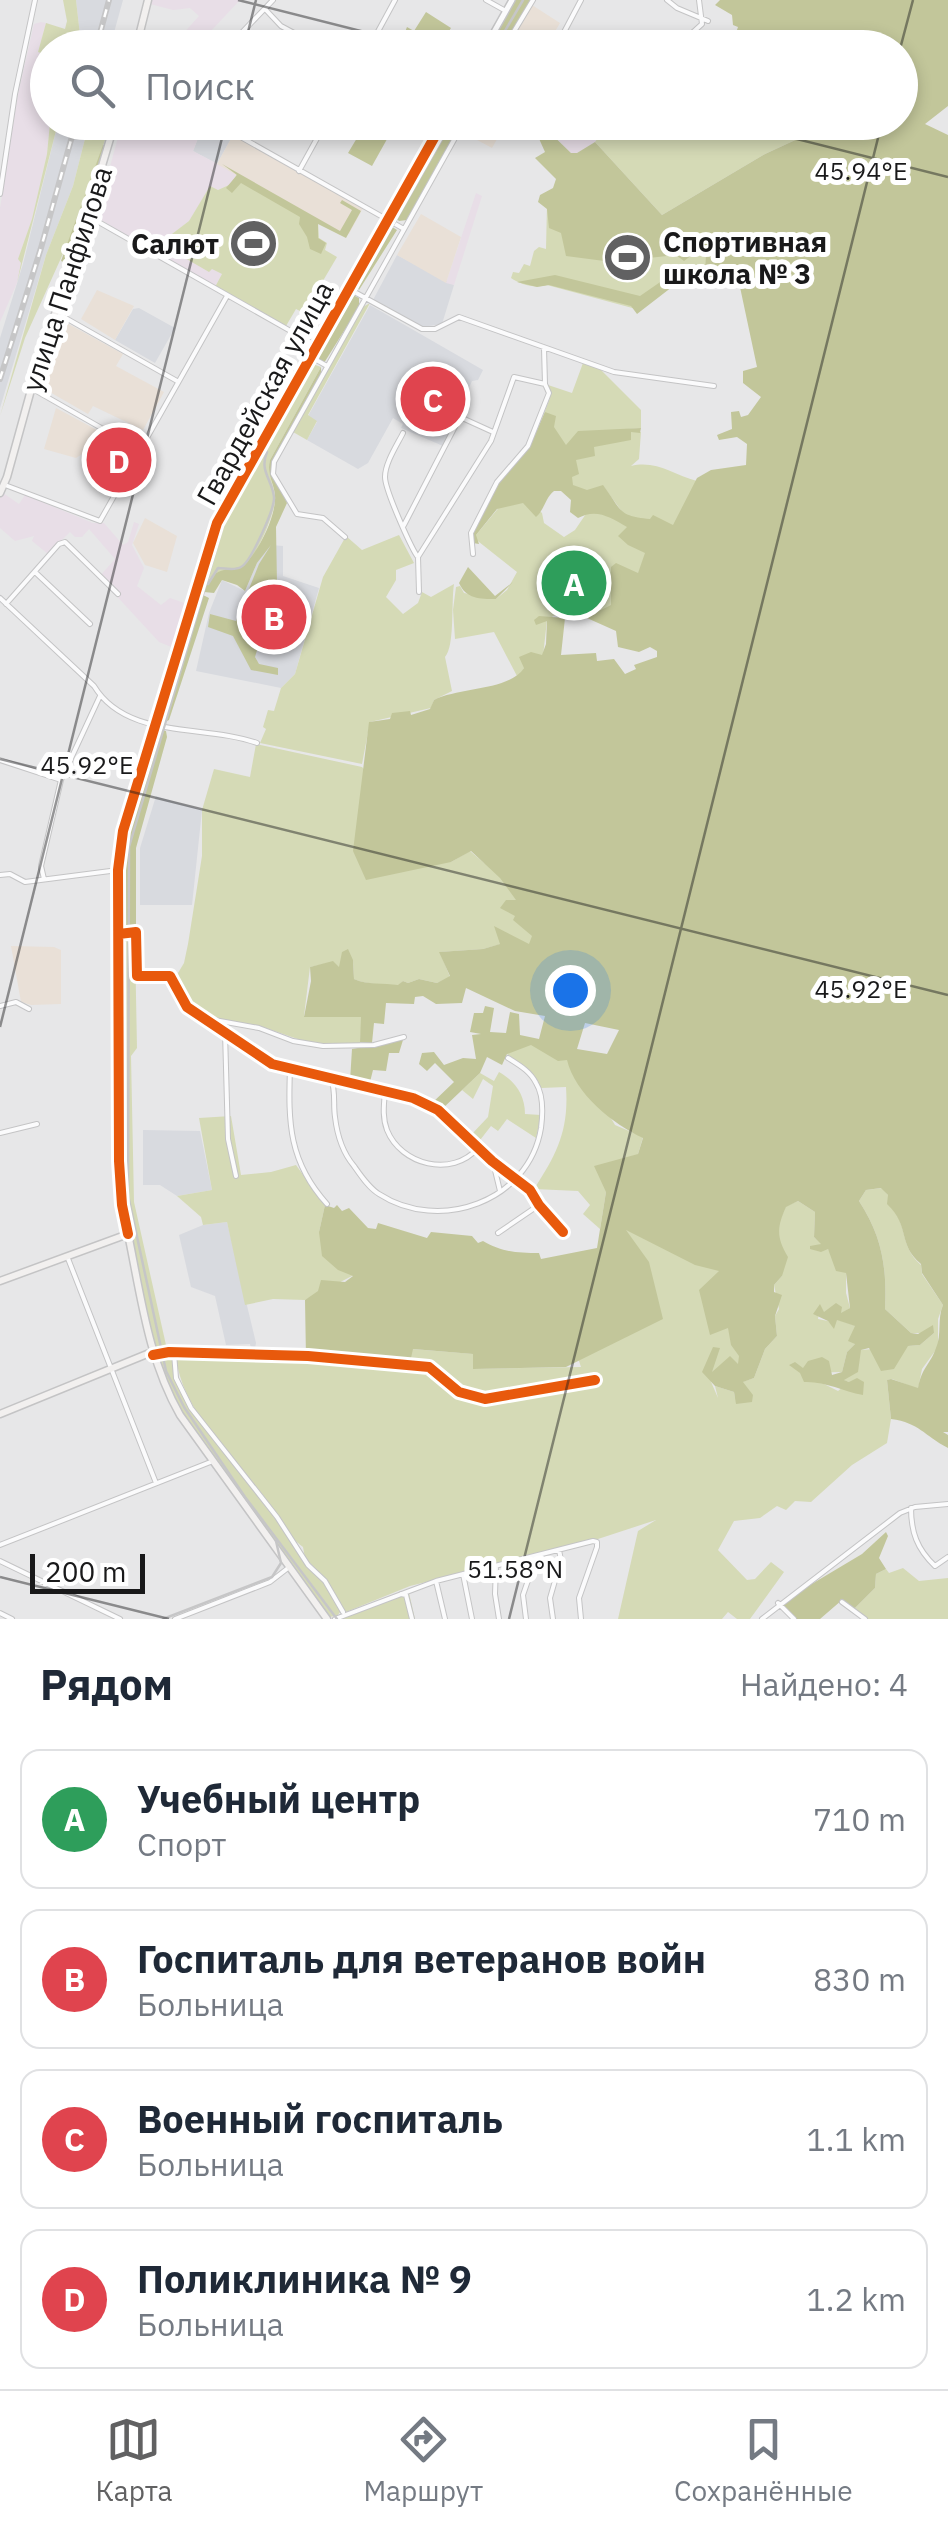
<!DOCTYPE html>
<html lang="ru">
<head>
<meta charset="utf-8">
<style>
	:root { --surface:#fff; --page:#f6f6f7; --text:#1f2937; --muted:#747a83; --line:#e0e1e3; --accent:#616162 }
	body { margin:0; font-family:"IBM Plex Sans",sans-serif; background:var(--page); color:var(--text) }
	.scale { position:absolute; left:30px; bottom:25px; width:115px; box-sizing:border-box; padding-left:10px; border:5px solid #19191a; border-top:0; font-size:28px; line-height:35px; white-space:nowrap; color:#19191a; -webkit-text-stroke:8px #fff; paint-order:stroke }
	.you { position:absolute; left:570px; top:990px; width:35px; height:35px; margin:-25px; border:8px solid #fff; border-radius:50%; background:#1a73e8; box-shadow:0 0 0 15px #1a73e833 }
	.badge { display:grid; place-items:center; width:65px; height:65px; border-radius:50%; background:var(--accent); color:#fff; font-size:32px; font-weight:700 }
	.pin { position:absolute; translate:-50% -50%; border:5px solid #fff; box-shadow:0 2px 10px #0006 }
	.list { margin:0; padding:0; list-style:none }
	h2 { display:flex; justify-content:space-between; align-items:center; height:130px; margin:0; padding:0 40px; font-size:42px }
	h2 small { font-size:32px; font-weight:400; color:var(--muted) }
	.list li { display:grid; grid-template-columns:65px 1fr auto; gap:30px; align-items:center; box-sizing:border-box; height:140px; margin:0 20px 20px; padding:0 20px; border:2px solid var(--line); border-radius:20px }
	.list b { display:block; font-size:38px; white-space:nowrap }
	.list p { margin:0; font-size:32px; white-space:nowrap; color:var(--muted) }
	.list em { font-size:32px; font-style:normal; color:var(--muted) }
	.icon { flex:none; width:55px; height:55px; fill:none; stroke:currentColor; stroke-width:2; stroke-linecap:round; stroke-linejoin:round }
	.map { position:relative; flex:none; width:948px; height:1619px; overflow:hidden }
	.search { position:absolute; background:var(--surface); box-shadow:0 5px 15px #0003; left:30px; right:30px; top:30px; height:110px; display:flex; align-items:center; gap:25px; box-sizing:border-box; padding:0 35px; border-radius:55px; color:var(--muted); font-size:38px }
	.sheet { height:770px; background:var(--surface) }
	nav { display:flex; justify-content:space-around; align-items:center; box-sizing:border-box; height:140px; border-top:2px solid var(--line); background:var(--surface); font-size:28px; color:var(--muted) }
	nav a { display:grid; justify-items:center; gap:5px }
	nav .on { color:var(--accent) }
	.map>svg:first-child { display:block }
	.built { fill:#d8dadf }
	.industrial { fill:#e8dee7 }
	.education { fill:#e9e0d7 }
	.green { fill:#d5dab6 }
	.forest { fill:#c2c69a; fill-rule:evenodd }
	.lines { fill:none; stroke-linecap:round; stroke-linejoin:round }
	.minor-casing { stroke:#c4c4c5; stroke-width:6 }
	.tertiary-casing { stroke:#c4c4c5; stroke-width:8 }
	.secondary-casing { stroke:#c4c4c5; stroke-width:9 }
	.minor { stroke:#fbfbfc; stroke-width:4 }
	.tertiary { stroke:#fbfbfc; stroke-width:5 }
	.secondary { stroke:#f2f0ef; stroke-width:6 }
	.tram { stroke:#c6c6c7; stroke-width:2.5 }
	.rail-casing { stroke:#c6c6c7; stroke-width:6 }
	.rail { stroke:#fff; stroke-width:2.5; stroke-dasharray:8; stroke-linecap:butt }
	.cycleway-casing { stroke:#fff; stroke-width:16 }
	.cycleway { stroke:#e8590c; stroke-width:10 }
	.ticks { fill:none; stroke:#19191a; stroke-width:2.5; stroke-opacity:0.45 }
	.labels { text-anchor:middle; stroke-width:10; stroke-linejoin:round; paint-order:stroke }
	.poi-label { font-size:28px; font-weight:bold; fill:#19191a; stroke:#fff; text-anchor:start }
	.street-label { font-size:28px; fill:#19191a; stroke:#fff }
	.ticks-label { font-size:25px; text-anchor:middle; fill:#19191a; stroke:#fff; stroke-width:10; stroke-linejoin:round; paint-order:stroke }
</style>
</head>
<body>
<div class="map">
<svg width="948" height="1619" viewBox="0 0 948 1619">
	<rect width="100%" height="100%" fill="#e7e7e8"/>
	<path class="built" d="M76,0H123L110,47H77L80,35Z
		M58,123H89L73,186L46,255L0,408V338L23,264Z
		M204,123H211L233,135L217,164L193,151Z
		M397,255L454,285L442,324L423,327L373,300Z
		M370,305L483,370L478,380L472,381L443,446L401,428L403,424L393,418L368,463L358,469L307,440L317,422L308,416Z
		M139,308L175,328L155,363L115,340L133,309Z
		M119,440L136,452L121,479L103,468Z
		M270,545L283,546V576L319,588L295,674L281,688L196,671L209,613L222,580L245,591L257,563Z
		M156,796L202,810L192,905H140V848Z
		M143,1130L200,1131L212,1190L177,1196L160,1185H143Z
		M227,1222L256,1343L255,1348H251L250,1344L226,1345L215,1296L191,1287L179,1235L203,1225Z"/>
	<path class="industrial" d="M151,0H240L195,48L171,47L199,16L190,8L173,10L150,4Z
		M41,22L46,23L38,52L47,55L48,122L50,123L47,154L32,219L18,259L21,263L17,283L0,322V208L18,94L34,24Z
		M122,123H204L193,151L237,174L231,184L218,190L210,187L189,221L168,237L183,245L178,254L210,271L212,268L222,274L215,287L96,217Z
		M541,123H566L570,126L578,123L591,131L597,123H609L595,142L577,153H571Z
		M476,193L482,196L454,285L446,283Z
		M3,493L19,504L25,495L93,523H104L123,545L128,542L134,522L139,524L132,545L144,568L137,586L161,605L170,598L187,604L174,648L159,642L99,577L115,559L89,529L82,537H75L70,532L48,554L32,541L34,536L15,541L0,528V498Z"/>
	<path class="education" d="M532,5L560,23L546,47L506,48Z
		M473,122H505L506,123L492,148L466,134Z
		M233,135L363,208L349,234L340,235L217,164Z
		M421,214L461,237L446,283L397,255Z
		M97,290L134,306L115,340L81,319Z
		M65,322L123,354L116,366L164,392L143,430L93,406L88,414L41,387L56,335L59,336Z
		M56,408L97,430L87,451L76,458L44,449Z
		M145,518L177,536L167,572L145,565L133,543Z
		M11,946L54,947L61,950V1004L31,1005L21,1002Z"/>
	<path class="green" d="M63,0H76L80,35L77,47L48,48L47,55L38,52L46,23L65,29L67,21Z
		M621,122L832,123L765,154L662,215L595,142L609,123L619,125Z
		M50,123H58L17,283L21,263L18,259L32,219L47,154Z
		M89,123H111L75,227L25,338L0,416L46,255L73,186Z
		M237,174L318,222L319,238L327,243L325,250L337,257L304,313L296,309L286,326L215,287L222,274L212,269L209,272L178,254L183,245L168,237L189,221L210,186L218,190L231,184Z
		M547,205L715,242L729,274L676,282L636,309L547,285C534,289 520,284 511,278L513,272L519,273L524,264L530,266L534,251L539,247L546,249Z
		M370,303L308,415L317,421L307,440L293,432L363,307Z
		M310,363L321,367L270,460C267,475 274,484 275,499C275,513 257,555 246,564C232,577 212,561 204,591L198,589L218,525Z
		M583,363L600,369L641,410V428L628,429L641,432L639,459L631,466C657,460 673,475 697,481L675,527L652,522L631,524L604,487L581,494L533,442L550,398L548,385L572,393Z
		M525,498L542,513L544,523L564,537L575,530L592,505L632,527L646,553L638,574L619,565L730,643L582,607L578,614L560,612L547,620L543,656L524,668L518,678L494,632L455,639L453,610L456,587L460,586L464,593L496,599L507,590L517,572L474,538L476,535L501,505Z
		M399,535L414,563L396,570V580L386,597L403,614L418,603L422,592L431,597L454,584C451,603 455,646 445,657L452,691L434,700L431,708L370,722L362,764L260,743L266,729L263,727L268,710L274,711L281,688L295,674L323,577L346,536L362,550Z
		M256,744L362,767L451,862L470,851L484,863L699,962L501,944L483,949L440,952L450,977L437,983L419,979L408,983L403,981L398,986C384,984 366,985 354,979L353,960L339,968L333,962L310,967L304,1016L362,1017L360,1045L312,1044L260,1026L220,1020L194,1008L182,994L178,973L184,963L188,944L202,856V810L214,769L250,777Z
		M129,936L135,944L137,1048L131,1056L134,1202L166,1345V1350H154L124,1205L121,940Z
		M513,1037L573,1054L615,1125L643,1137L638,1154L606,1192L600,1229L583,1214L590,1205L578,1191L534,1189C557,1154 569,1130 566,1087L541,1088L530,1071L507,1054Z
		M499,1072C515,1081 525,1095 525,1114L541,1115L536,1138L507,1119L498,1131L491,1126L477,1144L470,1136L488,1117L493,1086L483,1079L473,1099L462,1090L480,1073L494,1081Z
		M231,1116L241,1175L271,1172L296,1165L325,1205L319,1232L354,1275L305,1300L273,1299L245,1305L227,1222L203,1225L201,1217L177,1196L212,1190L199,1118Z
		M882,1188L888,1195V1204C910,1225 898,1245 921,1265L922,1274L943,1305L938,1319V1347L922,1369L918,1389L892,1379L887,1380L891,1419L887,1443L852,1465L811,1502L795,1501L786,1510L777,1506L760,1518L734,1521L718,1550L747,1580L755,1579L771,1562L784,1572L750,1619H737L728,1612L722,1619H618L638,1531L656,1520L598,1539L410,1586L346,1612L325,1578L305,1558L303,1547C287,1536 280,1518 269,1503C236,1458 184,1416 176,1358L182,1356L306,1358L409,1366L412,1349L474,1354V1369L581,1367L577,1355L613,1226L756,1268L740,1370L709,1377L718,1398L715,1386L734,1392L735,1398L742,1382L754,1378L765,1349L777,1336L775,1316L779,1309L774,1285L782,1276L777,1227L786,1206L798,1201L815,1212L814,1237L822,1244L816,1246L827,1248L846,1273V1293L850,1308L841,1314L824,1313L820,1306L818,1319L828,1321L834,1327L836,1319L856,1326V1343L847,1352L842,1372L801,1373L805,1382H820L838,1391L849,1382L843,1380L861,1350L920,1345L934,1333H911L885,1309C887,1267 882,1236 859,1201L866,1190Z
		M165,1354L172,1357L175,1375L190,1405L268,1506L303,1560L324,1582L341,1611L337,1616L328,1617L181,1413L165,1385L157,1357Z
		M903,1568L919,1581L948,1578V1619H865L853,1610L875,1588L876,1574L886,1569L889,1573Z
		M409,1593L415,1619H340L345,1616Z"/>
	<path class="forest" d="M515,0H531L503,47L488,48Z
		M720,0H948V106L925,124L948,135V1432H943L948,1435V1448C923,1435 920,1423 891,1419L887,1380L891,1379L918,1388C922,1367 930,1365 936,1348C942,1335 937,1319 943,1305L922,1273L921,1264C897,1244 911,1227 887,1204L888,1195L881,1188L866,1190L859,1201C882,1236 887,1267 885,1309L911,1333L918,1334L933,1325L934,1333L920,1345L908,1346L894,1369L881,1371L869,1348L861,1350L858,1372L844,1380L849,1382L857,1378L864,1382L863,1395C842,1391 825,1381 804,1382L800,1373L789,1365L795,1362L803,1368L808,1361L822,1357L829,1361L832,1375L842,1372L847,1352L855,1344L848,1341L855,1326L837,1320L834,1329L828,1321L813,1314L820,1304L824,1312L836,1303L842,1307L841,1313L850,1308L846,1273L836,1271L828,1249L821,1252L810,1249V1246L821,1244L814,1237L815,1212L798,1201L786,1207C777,1227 776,1237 788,1257L782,1276L774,1285V1292L782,1295L775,1316L777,1336L765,1349L754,1378L743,1382L753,1395L752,1402L736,1404L734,1392L715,1386L702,1372L713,1347L720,1348L712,1372L730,1356L738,1364L739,1356L731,1345L728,1328L710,1335L699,1290L719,1271L695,1265L626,1230L649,1262L663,1319L566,1367L473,1369V1354L413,1349L409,1367L306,1358L305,1300L318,1291L321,1280L345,1282L353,1276L338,1270L322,1256L319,1232L325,1205L334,1208L337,1205L342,1211L349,1208L368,1228L376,1229L378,1223L427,1238L431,1232L472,1236L478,1243L483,1241C502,1252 517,1253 539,1253L541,1259L597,1248L606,1192L594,1166L638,1154L643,1138C613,1124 575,1094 567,1060L558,1061L531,1045L507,1054L502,1065L487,1057L480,1073L441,1110L431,1104L454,1082L435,1063L427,1071L419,1064L422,1053L434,1052L444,1065L463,1058L476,1059L472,1035L481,1034L470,1032L474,1013H483L485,1006L494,1008L490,1032L506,1033L510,1012L519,1014L520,1035L539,1039L545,1016L515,1011L466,988L462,1003L436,1004L423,996L415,997L414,1004L386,1003L384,1024L374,1023L372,1043L360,1042L361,1017H304L311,981L310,967L333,961L339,967L342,952L348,949L353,960L354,979C367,985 384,983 398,985L403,981L408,983L419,979L437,983L450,976L439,952L483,949L500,944L494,926L529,944L532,936L513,920L515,916L500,908L506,900H516L500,878L471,851L451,862L366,880L353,851L369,722L390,719L392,713L410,711L411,715L430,709L434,700C460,687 509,691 524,668L519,657L531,652L542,655L546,644L547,621L536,625L534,620L539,616L565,618L561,655L596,653L597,661L614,659L625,674L636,669L634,665L657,657V651L650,647L639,652L618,647L616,631L578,614L581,607L601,610L611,605V567L616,563L638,573L645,553L628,545L618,536L627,527C610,517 596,508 578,518L570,512L571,500L561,491H554C545,498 545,509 536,517L523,503L497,509L476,535L479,544L473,543V534L498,482L530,446L545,412L556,416L554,427L566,445L578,431L641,428L640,433L631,432V440L594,447L595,456L576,460L579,474L572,477L573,485L587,490L603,485C622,510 617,516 650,519L653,515L673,525L697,478L711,470L746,465L747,444L737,437L719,440L717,435L732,429L731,412L739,411L741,417L748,415L761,397L743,383V371L757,367L737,273L681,280L637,314L631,306L549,285L537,287L517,282L555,275L640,296L666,278L705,274L706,254L692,255L684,261L676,255L612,262L566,256L561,233L549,228L547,209L538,202L540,195L553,188L556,179L535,158L545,152L532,123L522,132L523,123H540L571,153H577L595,142L662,215L765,154L832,123L900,122V48L746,47L733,41L738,27L733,25L732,15L715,5ZM585,1023L619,1030L607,1054L577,1049Z
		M426,12L451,28L439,47H413L403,37L407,27L414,31Z
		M366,123H373L391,132L372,166L348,153Z
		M445,123H457L449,138L453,140L407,220L399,221L393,215Z
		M103,145L105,146L68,264L61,261Z
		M222,164L340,231L352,210L340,203L342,200L361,211L346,238L318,224V238L326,243L321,254L310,249L307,237L299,224L300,217L241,183L232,193L226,188L237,175Z
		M389,225L397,230L359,290L355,283Z
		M353,295L359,298V307L324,363L316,357V352L347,298Z
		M321,367V373L271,466L287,503L276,527L277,584L255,657L259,664L278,668V675L251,670L233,636L208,627L210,614L236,621L259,564L271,545L257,563L245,591L237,585L222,580L214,593L204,592C210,569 223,570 242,567C257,554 274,521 275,500C276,485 266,476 270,460Z
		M468,567L495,596L513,582L496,599C480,599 466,599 459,583Z
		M197,592L209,598L169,720L165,722L158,717Z
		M156,728L166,731L167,737L136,848V926L125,931L121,928V849Z
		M403,1040L399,1053H389L386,1071L373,1070L369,1086L350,1081L352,1049Z
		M886,1532L888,1536L879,1558L886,1569L876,1574L875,1588L853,1610L842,1600L820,1619H797L783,1605L795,1594L862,1554Z"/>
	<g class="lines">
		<defs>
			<path id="minor" d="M486,0L504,10
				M667,0L677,8L708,21
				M265,9L281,26L322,48
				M227,48L273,0
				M369,48L395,0
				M504,48L533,0
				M566,48L562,36L581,0
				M685,48L691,34L702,24L699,0
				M214,122L404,229
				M299,171L326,122
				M0,194L15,94L35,0
				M88,216L317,346
				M349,289L422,329H435L459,317L614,372L714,386
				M55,312L177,381
				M311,357L327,366
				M31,388L140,450
				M403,433C397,445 385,463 385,477C385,490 410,545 417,556
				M5,485L100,521L227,296
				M404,525L460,417L493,432
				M345,537L323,518L297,514L273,474L274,462L464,122
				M473,554L471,533L497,482L528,446L549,393L545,384L544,348
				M35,572L90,624
				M419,592L418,557L491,441L514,377L545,384
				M0,598L94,686C127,740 204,724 257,743
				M6,604L59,544L65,542L118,594
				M0,760L61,780
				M0,875L10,874L25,882L118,870
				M44,879L41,866L61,780L100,696
				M119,934L136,932L137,976H170L187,1007L272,1064L413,1098L438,1110L492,1161L530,1190L539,1205L563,1232
				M0,1006L16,1002L29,1009
				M209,1019L259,1028L293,1041L323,1046L374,1045L404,1037
				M225,1032L228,1139L236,1176
				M290,1069C288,1123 289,1162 327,1204
				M331,1079C336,1091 333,1104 335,1117C337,1134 343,1153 354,1166C361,1176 369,1188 379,1194C439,1233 529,1202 541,1128C543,1113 544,1096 536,1083C530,1071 519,1065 508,1058
				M385,1091C384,1104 382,1117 387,1130C401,1165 452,1178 478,1148
				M0,1133L37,1124
				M493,1162L500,1191
				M498,1233L539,1205
				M67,1256L156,1483
				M174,1353L176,1378L191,1408L277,1517L308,1565L325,1581L343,1612
				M153,1355L169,1352L308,1356L429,1367L459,1392L485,1399L595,1380
				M911,1508C911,1532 917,1549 935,1566L948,1557
				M0,1545L213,1461
				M0,1561L120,1619
				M496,1566L495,1594L499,1619
				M463,1574L472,1619
				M436,1581L445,1619
				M401,1594L406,1595L412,1619
				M842,1602L865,1619
				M778,1603L794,1619
				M0,1613L12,1619
				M175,1619L270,1582L288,1568
				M335,1619L436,1581L593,1541L597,1542V1547L579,1598L581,1619
				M526,1619L523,1595L534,1563L532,1558
				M553,1619L550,1598L561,1560L559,1550
				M762,1619L900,1513L915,1507L948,1504"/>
			<path id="tertiary" d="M485,48L512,0
				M128,1234L122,1205L119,1161L118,870L123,831L217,523L443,122"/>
			<path id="secondary" d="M136,48L148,0
				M0,493L7,477L42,350L72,267L115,122
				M0,1281L128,1234C141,1296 148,1359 180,1415L327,1619
				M0,1414L152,1352"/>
		</defs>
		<use href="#minor" class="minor-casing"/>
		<use href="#tertiary" class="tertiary-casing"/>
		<use href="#secondary" class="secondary-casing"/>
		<use href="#minor" class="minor"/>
		<use href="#tertiary" class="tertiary"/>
		<use href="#secondary" class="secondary"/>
		<path class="tram" d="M495,48L523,0
			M208,584L218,568C225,568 234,571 241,567C251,562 275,508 274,497C272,479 259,471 267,452
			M163,1619L272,1577L281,1563L276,1541
			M337,1619L245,1497L184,1407L166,1371L128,1195L129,847L225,519L452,122"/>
		<defs>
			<path id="rail" d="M96,48L109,0
				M0,379L41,248L76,122"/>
		</defs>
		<use href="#rail" class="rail-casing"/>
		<use href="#rail" class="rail"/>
		<defs>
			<path id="cycleway" d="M119,934L136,932L137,976H170L187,1007L272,1064L413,1098L438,1110L492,1161L530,1190L539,1205L563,1232
				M128,1234L122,1205L119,1161L118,870L123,831L217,523L443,122
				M153,1355L169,1352L308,1356L429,1367L459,1392L485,1399L595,1380"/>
		</defs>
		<use href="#cycleway" class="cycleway-casing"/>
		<use href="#cycleway" class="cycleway"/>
	</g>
	<path class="ticks" d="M238,0L428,48M244,48L256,0M900,49L913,0M729,122L948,177M0,759L948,995M0,1027L226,122M0,1577L169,1619M509,1619L882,122"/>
	<defs>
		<symbol id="stadium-disc" viewBox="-11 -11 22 22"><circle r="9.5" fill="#616162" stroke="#fff"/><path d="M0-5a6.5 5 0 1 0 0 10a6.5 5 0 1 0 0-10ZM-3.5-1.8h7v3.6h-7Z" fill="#fff"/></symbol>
	</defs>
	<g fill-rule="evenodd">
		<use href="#stadium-disc" x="226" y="216" width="55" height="55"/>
		<use href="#stadium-disc" x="600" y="230" width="55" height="55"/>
	</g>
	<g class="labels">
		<g class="poi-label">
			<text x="663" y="252">Спортивная<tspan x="663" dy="32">школа № 3</tspan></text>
			<text x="219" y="254" text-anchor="end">Салют</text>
		</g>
		<g class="street-label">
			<text transform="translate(67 279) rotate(-72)" y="10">улица Панфилова</text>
			<text transform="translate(265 393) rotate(-61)" y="10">Гвардейская улица</text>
		</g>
	</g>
	<g class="ticks-label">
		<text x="861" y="180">45.94°E</text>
		<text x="87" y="774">45.92°E</text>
		<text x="861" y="998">45.92°E</text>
		<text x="515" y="1578">51.58°N</text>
	</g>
</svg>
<div class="scale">200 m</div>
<div class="you"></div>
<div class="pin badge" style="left:574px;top:583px;background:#2e9e5b">A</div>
<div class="pin badge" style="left:274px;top:617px;background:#e0444e">B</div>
<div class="pin badge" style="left:433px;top:399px;background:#e0444e">C</div>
<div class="pin badge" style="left:119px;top:460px;background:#e0444e">D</div>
<div class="search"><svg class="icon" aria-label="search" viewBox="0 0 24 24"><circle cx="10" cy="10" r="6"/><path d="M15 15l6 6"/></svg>Поиск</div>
</div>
<section class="sheet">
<h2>Рядом<small>Найдено: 4</small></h2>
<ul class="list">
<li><span class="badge" style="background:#2e9e5b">A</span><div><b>Учебный центр</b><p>Спорт</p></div><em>710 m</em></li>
<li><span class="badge" style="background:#e0444e">B</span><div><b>Госпиталь для ветеранов войн</b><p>Больница</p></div><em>830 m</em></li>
<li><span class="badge" style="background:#e0444e">C</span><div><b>Военный госпиталь</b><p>Больница</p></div><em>1.1 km</em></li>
<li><span class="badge" style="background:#e0444e">D</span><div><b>Поликлиника № 9</b><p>Больница</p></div><em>1.2 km</em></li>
</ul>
</section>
<nav>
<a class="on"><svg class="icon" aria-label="map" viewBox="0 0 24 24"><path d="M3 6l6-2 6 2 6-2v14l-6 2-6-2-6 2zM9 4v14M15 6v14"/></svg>Карта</a>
<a><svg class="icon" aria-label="directions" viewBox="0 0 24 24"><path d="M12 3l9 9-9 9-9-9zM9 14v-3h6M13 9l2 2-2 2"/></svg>Маршрут</a>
<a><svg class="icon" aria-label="saved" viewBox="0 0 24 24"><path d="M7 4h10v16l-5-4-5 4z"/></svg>Сохранённые</a>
</nav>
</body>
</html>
